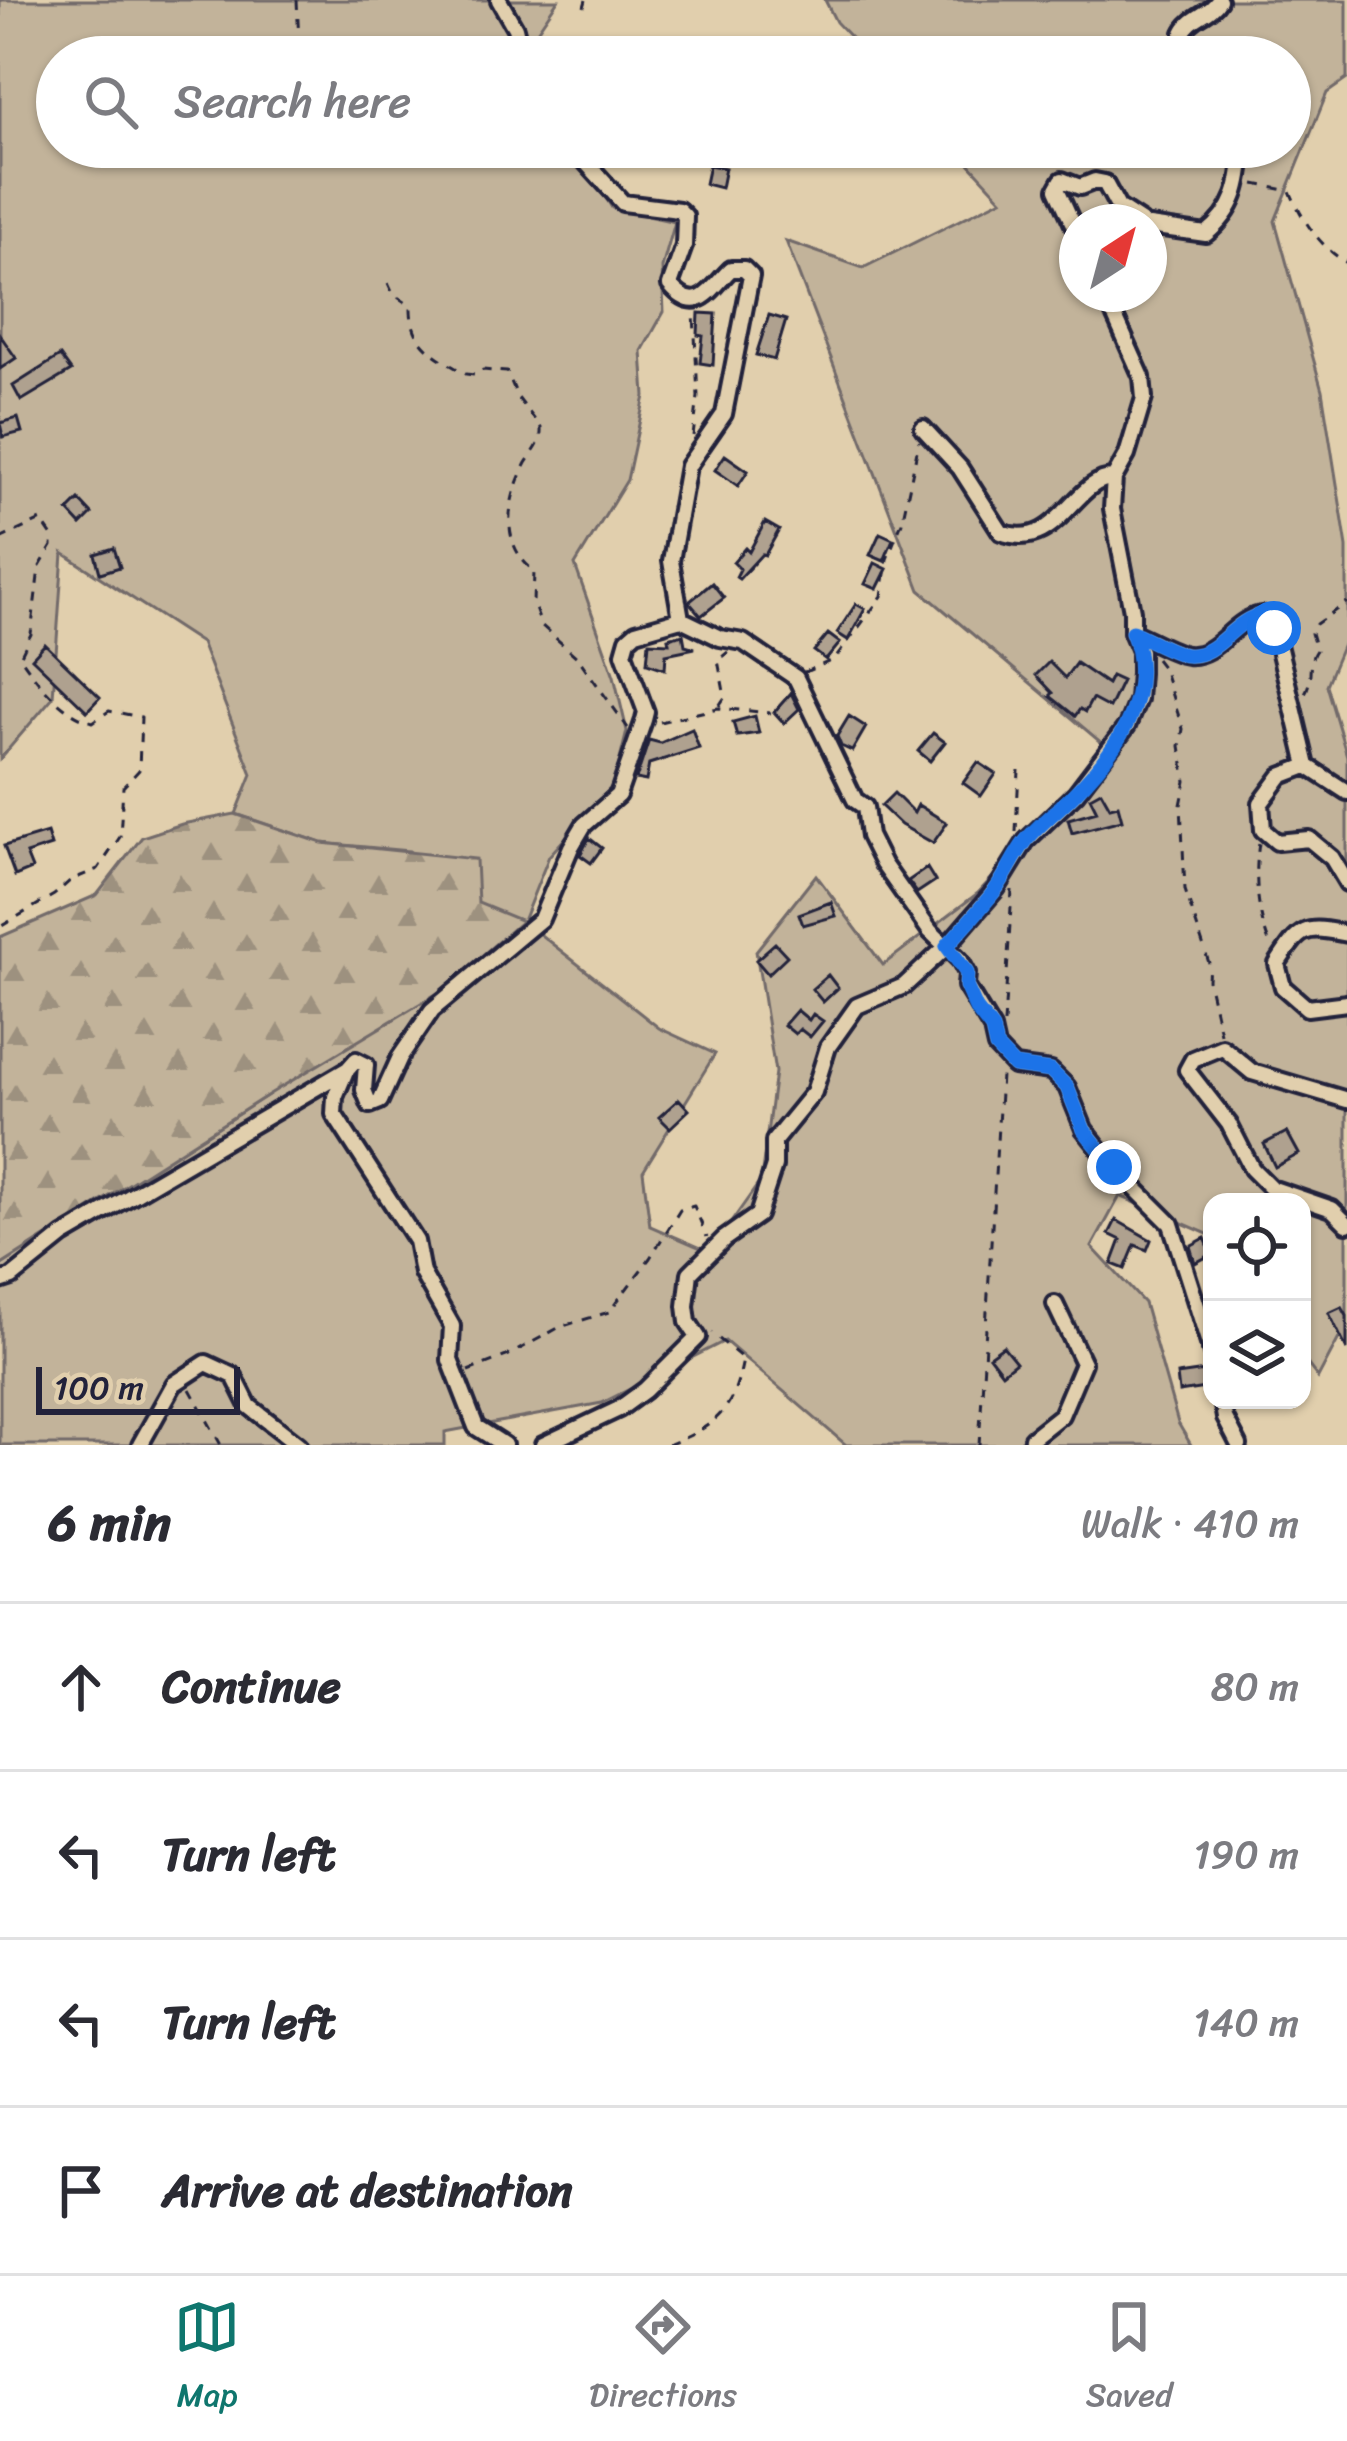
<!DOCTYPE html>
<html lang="en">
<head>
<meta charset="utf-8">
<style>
	:root { --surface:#fff; --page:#f2f2f3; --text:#2b2b33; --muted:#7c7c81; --line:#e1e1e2; --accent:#0f766e }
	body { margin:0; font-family:Sriracha,sans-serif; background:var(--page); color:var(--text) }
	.controls { position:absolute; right:36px; bottom:36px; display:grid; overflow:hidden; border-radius:24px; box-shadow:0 3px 9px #0004 }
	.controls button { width:108px; height:108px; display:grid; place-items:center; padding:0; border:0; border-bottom:3px solid var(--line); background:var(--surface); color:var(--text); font:60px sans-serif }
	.compass { position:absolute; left:1059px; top:204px; width:108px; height:108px; border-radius:50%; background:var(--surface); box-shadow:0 3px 9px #0004; rotate:36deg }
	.scale { position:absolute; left:36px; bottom:30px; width:204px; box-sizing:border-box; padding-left:12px; border:6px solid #22223b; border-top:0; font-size:33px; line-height:42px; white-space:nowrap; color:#22223b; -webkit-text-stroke:9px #e1cfad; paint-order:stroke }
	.stop { position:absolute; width:36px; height:36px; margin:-27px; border:9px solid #1a73e8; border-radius:50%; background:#fff }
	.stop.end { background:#1a73e8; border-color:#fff; box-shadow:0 3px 12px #0008 }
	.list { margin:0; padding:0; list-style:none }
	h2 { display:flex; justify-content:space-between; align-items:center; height:156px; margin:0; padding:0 48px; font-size:51px }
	h2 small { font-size:39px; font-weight:400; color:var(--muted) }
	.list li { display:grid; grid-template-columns:78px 1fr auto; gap:36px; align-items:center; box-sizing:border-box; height:168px; padding:0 48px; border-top:3px solid var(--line) }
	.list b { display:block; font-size:45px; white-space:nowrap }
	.list em { font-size:39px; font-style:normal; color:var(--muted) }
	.icon { flex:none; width:66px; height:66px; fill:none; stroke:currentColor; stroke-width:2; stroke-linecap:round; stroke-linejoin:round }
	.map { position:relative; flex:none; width:1347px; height:1445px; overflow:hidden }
	.search { position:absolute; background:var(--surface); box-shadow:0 3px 9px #0004; left:36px; right:36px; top:36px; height:132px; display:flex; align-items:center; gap:30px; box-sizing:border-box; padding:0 42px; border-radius:66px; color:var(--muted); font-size:45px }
	.sheet { height:828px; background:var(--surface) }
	nav { display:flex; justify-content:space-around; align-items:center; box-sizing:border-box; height:168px; border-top:3px solid var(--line); background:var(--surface); font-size:33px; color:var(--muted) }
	nav a { display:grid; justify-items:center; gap:6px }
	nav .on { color:var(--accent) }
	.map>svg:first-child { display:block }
	.grass { fill:#c2b39a; stroke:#726a6a; stroke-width:3; fill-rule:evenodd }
	.forest { fill:url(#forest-firs); stroke:#726a6a; stroke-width:3 }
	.building { fill:#afa18f; stroke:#22223b; stroke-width:3 }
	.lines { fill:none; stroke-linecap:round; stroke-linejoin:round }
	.minor-casing { stroke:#22223b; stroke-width:22 }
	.path { stroke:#22223b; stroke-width:3; stroke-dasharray:9 9; stroke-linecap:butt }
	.minor { stroke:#e1cfad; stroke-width:14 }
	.route { stroke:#1a73e8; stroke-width:15 }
</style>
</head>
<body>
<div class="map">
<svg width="1347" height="1445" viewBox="0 0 1347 1445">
	<defs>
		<pattern id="forest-firs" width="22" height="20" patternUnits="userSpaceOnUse" patternTransform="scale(3)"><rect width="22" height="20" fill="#c2b39a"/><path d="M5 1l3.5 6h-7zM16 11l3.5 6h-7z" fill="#9d917f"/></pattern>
	</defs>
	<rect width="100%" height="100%" fill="#e1cfad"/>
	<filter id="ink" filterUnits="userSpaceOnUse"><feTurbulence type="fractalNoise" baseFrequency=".00833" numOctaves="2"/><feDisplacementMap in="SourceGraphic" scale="24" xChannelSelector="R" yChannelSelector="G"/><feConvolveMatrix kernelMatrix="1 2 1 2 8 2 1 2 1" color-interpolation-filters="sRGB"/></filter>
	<g filter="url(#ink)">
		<path class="grass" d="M0,0H558L522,53L524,57H57V147H576L612,208L675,222L662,268L664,312L642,351L645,396L627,480L575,565L614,676L627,731L614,784L549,856L523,921L659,1028L715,1054L643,1171L650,1226L710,1252L761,1180L775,1072L756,951L816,875L883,965L978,893L1110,750L920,590L786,241L863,268L1002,199L954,147H1290V57H869L836,22L825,0H1347V79L1327,93L1275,221L1322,390L1347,547V635L1326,685L1347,756V1323L1318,1378L1302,1357V1202H1212V1236L1120,1196L1092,1247L1144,1303L1178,1423L1191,1445H846L725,1341L602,1403L445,1432V1445H0V1266L268,1095L478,904L409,851L322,843L236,814L252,774L201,643L63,553L53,697L0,759ZM1077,222H1149V294H1077Z"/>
		<path class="forest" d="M235,814L322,843L476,859L478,903L522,921L441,991L268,1095L0,1266V937L97,895L142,837L182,824Z"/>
		<path class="building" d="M709,165L725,168L721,188L705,184Z
			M699,313L716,314L713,365L700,363L703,336L698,335Z
			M769,315L786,320L774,360L756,355Z
			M0,335L16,358L0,369Z
			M60,356L71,371L21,401L13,386Z
			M18,418L22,432L3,437L0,423Z
			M725,455L748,471L738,486L715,470Z
			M79,500L92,514L81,525L68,511Z
			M765,522L779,530L765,555L762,554L739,579L736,577L740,569L733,562L745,548L749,552Z
			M880,533L893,539L884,561L870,555Z
			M114,548L120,567L100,573L95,554Z
			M875,563L887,569L877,589L865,584Z
			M712,583L724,598L701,616L689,602Z
			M856,604L865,609L848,640L837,633Z
			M683,634L685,645L695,648L666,654L665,669L647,663L649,642L669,643L668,638Z
			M828,634L840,643L826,660L814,651Z
			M45,644L100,697L87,711L32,658Z
			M1049,662L1065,678L1076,663L1107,684L1111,676L1122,681L1109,708L1092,699L1085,712L1080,709L1075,716L1050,696L1053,693L1036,675Z
			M791,693L799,709L784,723L774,712Z
			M755,716L759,733L737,736L733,722Z
			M849,716L866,727L852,751L841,746L837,736Z
			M692,729L699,748L649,764L646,781L636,779L649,740L660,743Z
			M933,733L945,742L930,761L918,751Z
			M978,762L996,774L981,796L963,783Z
			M1101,791L1110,807L1118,805L1122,820L1072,833L1068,819L1097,811L1090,797Z
			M894,793L914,813L918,805L947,823L933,843L901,825L881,806Z
			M47,833L51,846L26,854L32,869L15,876L4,846Z
			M589,838L602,848L591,863L580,855Z
			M927,868L935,881L917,893L908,881Z
			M831,902L836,916L803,925L799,914Z
			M775,943L787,956L768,974L756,960Z
			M828,975L838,988L823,1002L812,989Z
			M797,1010L809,1020L813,1014L823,1021L810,1037L800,1029L795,1034L784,1025Z
			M679,1099L689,1110L670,1128L659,1117Z
			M1287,1132L1299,1154L1275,1167L1264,1144Z
			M1116,1220L1151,1240L1147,1250L1135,1245L1125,1269L1112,1264L1121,1240L1109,1234Z
			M1205,1238L1212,1254L1195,1263L1190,1246Z
			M1342,1307L1347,1316V1350L1329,1313Z
			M1003,1346L1016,1362L1002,1373L989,1356Z
			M1212,1370V1387L1179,1392L1177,1375Z"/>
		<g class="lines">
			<defs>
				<path id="minor" d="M499,0L515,28L522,57
					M1196,57L1183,33C1190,17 1210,15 1219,0
					M1149,226L1206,234C1236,210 1241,184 1243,147
					M1077,233L1057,189L1062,180L1080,187L1095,181L1105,183L1118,207L1141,222
					M1105,294L1142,377L1144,398L1127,455L1114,478L1112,509L1132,611V632
					M923,428L960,468L1001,532C1058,554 1074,477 1114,478
					M681,619L720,638L743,642L796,678L855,800L865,807L869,836L883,864L930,931L960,960L967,973L966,986L992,1029L996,1047L1014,1066L1051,1071L1067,1087L1084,1129L1114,1167L1171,1224L1212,1353
					M1307,766L1281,776L1261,803L1263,830L1277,842L1309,839L1332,858L1347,883
					M1347,934C1304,925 1301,927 1277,964L1283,987L1307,1008L1347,1003
					M345,1073L335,1097L334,1114L416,1241L422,1273L452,1326L450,1360L476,1427L504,1445
					M1347,1100L1252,1072L1222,1047L1193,1059L1187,1070L1229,1124L1252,1169L1271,1188L1332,1209L1347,1224
					M0,1281L12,1277L63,1236L348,1069L356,1060L366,1065L364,1090L370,1105L380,1101L400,1057L432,1010L541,919L571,847L584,825L618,795L644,720L646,712L624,653L628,639L636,632L681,619L671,561L688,466L724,414L751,276L744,269H731C711,288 698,318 670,285L684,246L685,216L679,210L623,203L572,147
					M1222,1400L1225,1418L1239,1445
					M140,1445L174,1384L206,1363L234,1376L249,1406L299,1445
					M543,1445L619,1409L645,1390L698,1337L688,1322L686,1306L690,1273L724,1239L758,1215L774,1166V1141L814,1092L828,1047L857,1006L904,986L947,946L997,888L1026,841L1076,793L1127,726L1138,699L1140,673V651L1132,632C1146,637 1174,654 1187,655C1218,658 1232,619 1262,615L1274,628L1307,766L1347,792
					M1031,1445L1032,1438L1061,1415L1083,1363L1055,1304"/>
			</defs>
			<use href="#minor" class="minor-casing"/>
			<path class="path" d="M297,0L299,42L307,57
				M584,7L586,0
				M1255,184L1290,191C1302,220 1320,247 1347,263
				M388,283L393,294L411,306C410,345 436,356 466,374L474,375L483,370L507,372L518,398L541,428C542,444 534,450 526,463C507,500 499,544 534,571L533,603L541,625L578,658L628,728
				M693,436L698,397L694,314
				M0,539L41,520L52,536V546L39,568L31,634L20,657C38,683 62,714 93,722L109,711L141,717L139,770L123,787L120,837L98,869L71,880L54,895L0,927
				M1156,659L1163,668L1183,729L1180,746L1186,781L1181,805L1185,890L1209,963L1208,980L1220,1033
				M805,672L835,659L882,596L887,559L902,522L919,441
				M1305,693C1314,679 1306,664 1316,650L1311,633L1316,624L1347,602
				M719,706L725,697L718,660L728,652
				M660,722L718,708L771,713
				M1016,832L1019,770
				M1259,843C1254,878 1257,912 1270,945
				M1004,1024L1012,890
				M468,1371L509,1355L560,1327L609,1312L650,1258L680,1210L694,1206L707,1237
				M190,1389L221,1445
				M668,1445C716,1426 734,1411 743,1359L712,1333
				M979,1445L1001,1075"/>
			<use href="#minor" class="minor"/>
		</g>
	</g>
	<g class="lines" filter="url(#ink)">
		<path class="route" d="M1114,1167L1084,1130L1067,1087L1051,1071L1014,1066L996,1047L992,1029L976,1009L966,986L967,973L947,946C963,927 981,909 996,889C1007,874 1014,856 1025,842C1038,825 1057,811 1072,796C1116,753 1157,694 1132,632C1145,637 1174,654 1186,655C1218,658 1233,619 1262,615L1274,628"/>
	</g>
</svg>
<div class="controls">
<button><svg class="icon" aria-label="locate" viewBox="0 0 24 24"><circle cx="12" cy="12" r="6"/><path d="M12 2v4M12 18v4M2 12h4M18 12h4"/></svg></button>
<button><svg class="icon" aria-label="layers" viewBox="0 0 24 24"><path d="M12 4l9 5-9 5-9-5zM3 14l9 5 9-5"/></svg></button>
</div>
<svg class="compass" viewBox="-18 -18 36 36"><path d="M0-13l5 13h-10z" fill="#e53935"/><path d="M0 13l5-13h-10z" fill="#7c7c81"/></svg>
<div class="scale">100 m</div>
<div class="stop" style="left:1274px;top:628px"></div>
<div class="stop end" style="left:1114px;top:1167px"></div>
<div class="search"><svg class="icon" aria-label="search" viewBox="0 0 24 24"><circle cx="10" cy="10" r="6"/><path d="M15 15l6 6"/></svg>Search here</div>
</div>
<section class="sheet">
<h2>6 min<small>Walk · 410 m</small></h2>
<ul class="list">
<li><svg class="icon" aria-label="ahead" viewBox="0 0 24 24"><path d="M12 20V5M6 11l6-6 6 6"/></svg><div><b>Continue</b></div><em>80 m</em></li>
<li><svg class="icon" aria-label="left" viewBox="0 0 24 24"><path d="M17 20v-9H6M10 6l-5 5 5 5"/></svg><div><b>Turn left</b></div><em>190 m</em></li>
<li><svg class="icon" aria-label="left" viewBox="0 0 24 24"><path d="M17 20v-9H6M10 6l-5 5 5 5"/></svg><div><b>Turn left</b></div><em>140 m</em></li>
<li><svg class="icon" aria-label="arrive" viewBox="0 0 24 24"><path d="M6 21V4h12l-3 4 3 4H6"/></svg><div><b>Arrive at destination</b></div></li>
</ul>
</section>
<nav>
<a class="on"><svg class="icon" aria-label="map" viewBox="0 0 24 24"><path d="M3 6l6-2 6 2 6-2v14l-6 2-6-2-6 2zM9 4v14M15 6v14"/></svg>Map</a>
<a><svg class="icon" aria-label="directions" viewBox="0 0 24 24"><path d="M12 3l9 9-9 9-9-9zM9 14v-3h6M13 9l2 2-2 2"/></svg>Directions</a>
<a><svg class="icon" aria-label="saved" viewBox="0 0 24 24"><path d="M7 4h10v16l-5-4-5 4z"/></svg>Saved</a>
</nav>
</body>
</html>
